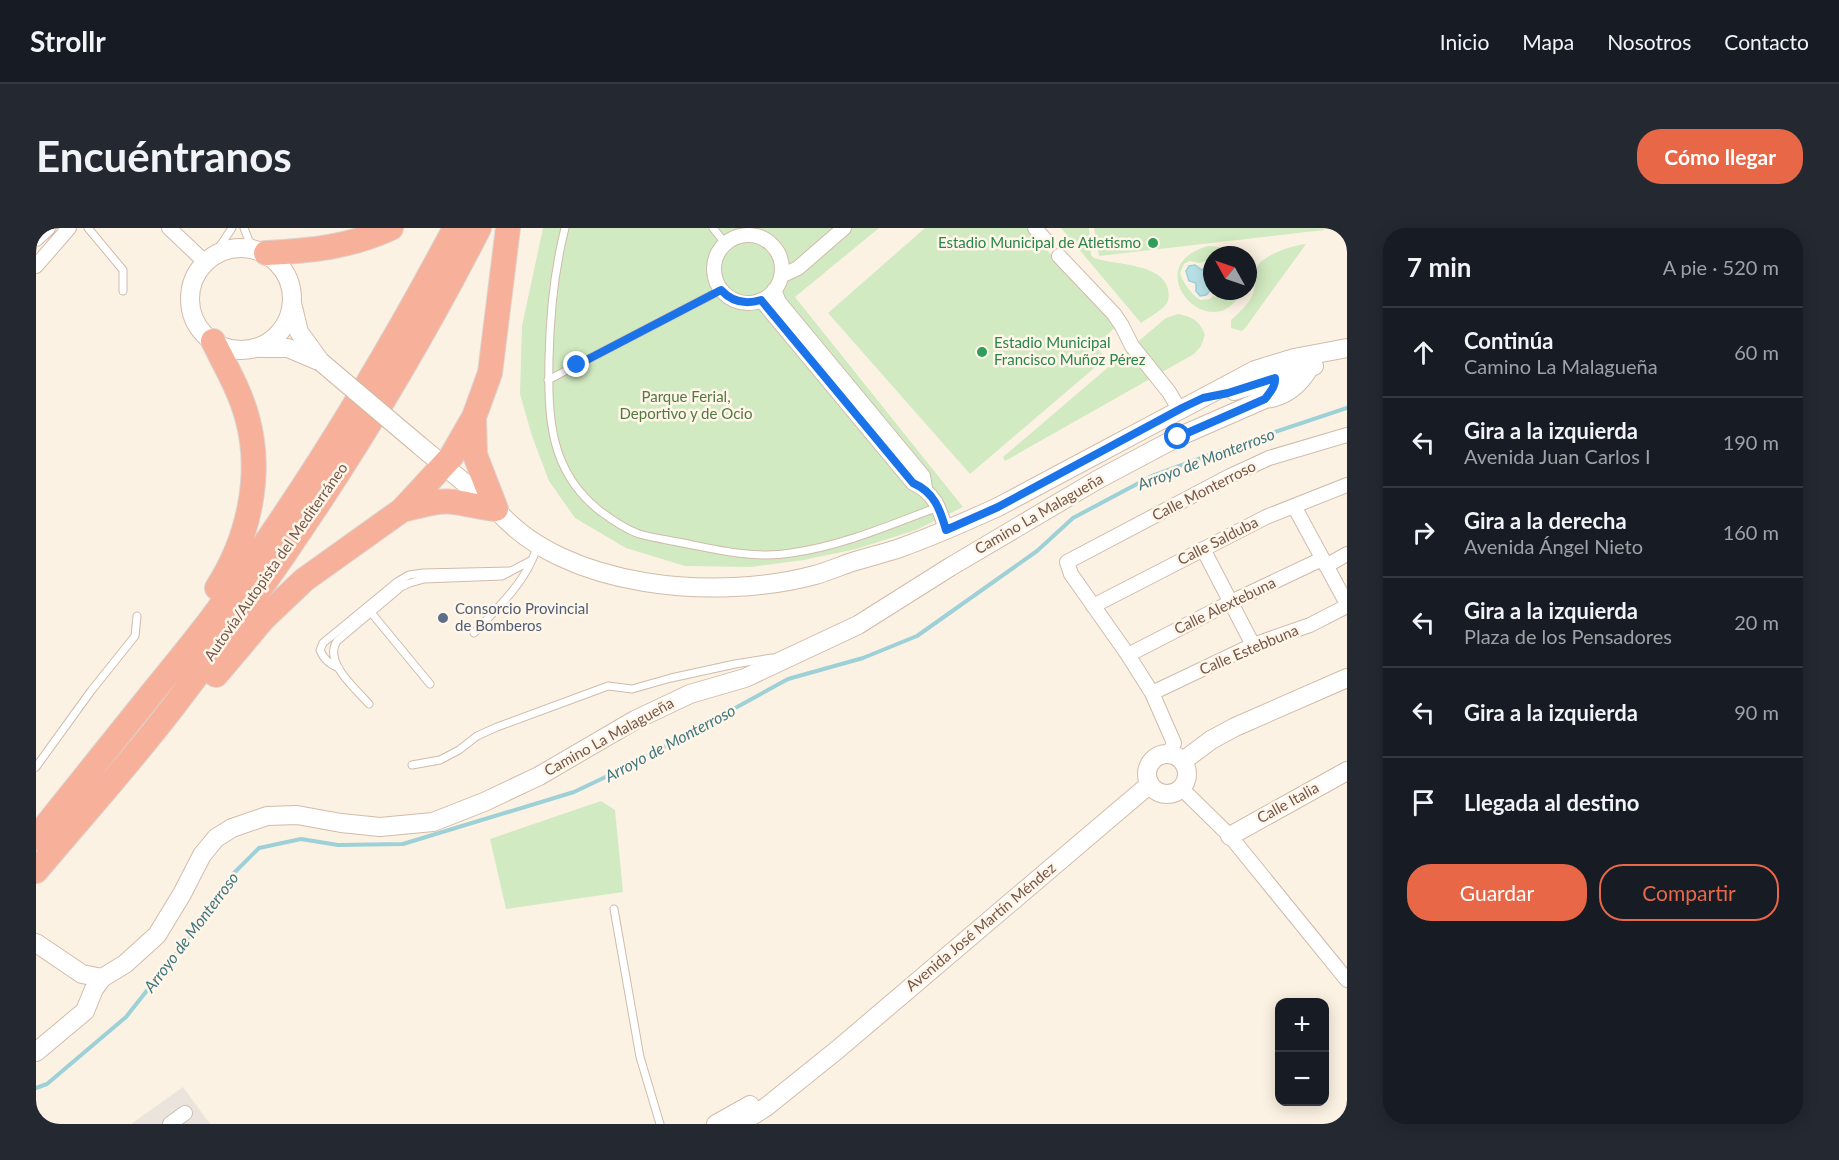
<!DOCTYPE html>
<html lang="es">
<head>
<meta charset="utf-8">
<style>
	:root { --surface:#171b24; --page:#242831; --text:#f1f3f6; --muted:#9ea1a6; --line:#363941; --accent:#e76747 }
	body { margin:0; font-family:Lato,sans-serif; background:var(--page); color:var(--text) }
	.controls { position:absolute; right:18px; bottom:18px; display:grid; overflow:hidden; border-radius:12px; box-shadow:0 3px 15px #0003 }
	.controls button { width:54px; height:54px; display:grid; place-items:center; padding:0; border:0; border-bottom:2px solid var(--line); background:var(--surface); color:var(--text); font:30px sans-serif }
	.compass { position:absolute; left:1167px; top:18px; width:54px; height:54px; border-radius:50%; background:var(--surface); box-shadow:0 3px 15px #0003; rotate:310deg }
	.stop { position:absolute; width:18px; height:18px; margin:-14px; border:4px solid #1a73e8; border-radius:50%; background:#fff }
	.stop.end { background:#1a73e8; border-color:#fff; box-shadow:0 2px 6px #0008 }
	.list { margin:0; padding:0; list-style:none }
	h2 { display:flex; justify-content:space-between; align-items:center; height:78px; margin:0; padding:0 24px; font-size:26px }
	h2 small { font-size:20px; font-weight:400; color:var(--muted) }
	.list li { display:grid; grid-template-columns:39px 1fr auto; gap:18px; align-items:center; box-sizing:border-box; height:90px; padding:0 24px; border-top:2px solid var(--line) }
	.list b { display:block; font-size:22px; white-space:nowrap }
	.list p { margin:0; font-size:20px; white-space:nowrap; color:var(--muted) }
	.list em { font-size:20px; font-style:normal; color:var(--muted) }
	.actions { display:flex; gap:12px; padding:18px 24px }
	.actions a { flex:1; padding:14px 0; border:2px solid var(--accent); border-radius:24px; text-align:center; font-size:21px; color:var(--accent) }
	.actions .main { background:var(--accent); color:#fff }
	.icon { flex:none; width:33px; height:33px; fill:none; stroke:currentColor; stroke-width:2; stroke-linecap:round; stroke-linejoin:round }
	.map { position:relative; flex:none; width:1311px; height:896px; overflow:hidden; border-radius:24px }
	header { display:flex; align-items:center; gap:36px; box-sizing:border-box; height:84px; padding:0 30px; background:var(--surface); border-bottom:2px solid var(--line) }
	header strong { font-size:28px }
	nav { display:flex; gap:33px; margin-inline-start:auto; font-size:21px }
	.intro { display:flex; align-items:center; justify-content:space-between; box-sizing:border-box; height:144px; padding:0 36px }
	h1 { margin:0; font-size:42px }
	.button { padding:15px 27px; border-radius:24px; background:var(--accent); color:#fff; font-size:21px; font-weight:700 }
	main { display:flex; gap:36px; padding:0 36px }
	aside { flex:1; background:var(--surface); border-radius:24px; box-shadow:0 3px 15px #0003 }
	.map>svg:first-child { display:block }
	.industrial { fill:#ebe4dd }
	.green { fill:#d2eac1 }
	.water { fill:#b7e0e6; stroke:#9dd0d7; stroke-width:1.5 }
	.lines { fill:none; stroke-linecap:round; stroke-linejoin:round }
	.stream { stroke:#9dd0d7; stroke-width:4 }
	.lane-casing { stroke:#cfbbac; stroke-width:9 }
	.street-casing { stroke:#cfbbac; stroke-width:16 }
	.secondary-casing { stroke:#d2bba9; stroke-width:20 }
	.highway-casing { stroke:#dbd3d0; stroke-width:26 }
	.lane { stroke:#fff; stroke-width:7 }
	.street { stroke:#fff; stroke-width:14 }
	.secondary { stroke:#fff; stroke-width:18 }
	.highway { stroke:#f7b099; stroke-width:24 }
	.secondary-bridge-casing { stroke:#d2bba9; stroke-width:20; stroke-linecap:butt }
	.secondary-bridge { stroke:#fff; stroke-width:18 }
	.route { stroke:#1a73e8; stroke-width:8 }
	.leisure-dot { fill:#2e9e5b; stroke:#fff6e9; stroke-width:2 }
	.service-dot { fill:#5c6f8a; stroke:#fff6e9; stroke-width:2 }
	.labels { text-anchor:middle; stroke-width:5; stroke-linejoin:round; paint-order:stroke }
	.leisure-label { font-size:15px; fill:#27864d; stroke:#fff6e9; text-anchor:end }
	.park-label { font-size:15px; fill:#537a41; stroke:#fff6e9 }
	.street-label { font-size:15px; fill:#745749; stroke:#fff6e9 }
	.service-label { font-size:15px; fill:#4e5e75; stroke:#fff6e9; text-anchor:start }
	.water-label { font-size:16px; font-style:italic; fill:#3f7781; stroke:#fff6e9 }
</style>
</head>
<body>
<header>
<strong>Strollr</strong>
<nav><a>Inicio</a><a>Mapa</a><a>Nosotros</a><a>Contacto</a></nav>
</header>
<div class="intro"><h1>Encuéntranos</h1><a class="button">Cómo llegar</a></div>
<main>
<div class="map">
<svg width="1311" height="896" viewBox="0 0 1311 896">
	<rect width="100%" height="100%" fill="#fcf2e3"/>
	<path class="industrial" d="M147,859L174,896H95Z"/>
	<path class="green" d="M507,0H843L759,69L927,279L880,302L820,321L768,332L715,339L649,338L590,320L539,290L513,253L496,208L484,166L486,98Z
		M889,0H991L1080,98L1060,119L1070,130L934,246L792,85Z
		M1025,0H1053L1055,27L1058,30C1078,37 1126,35 1132,61C1133,65 1133,71 1131,75C1126,83 1113,89 1105,95Z
		M1058,0H1288V2L1063,28Z
		M1270,16L1210,99L1206,103L1195,100V92C1205,83 1217,73 1219,58C1220,52 1217,46 1220,40C1228,26 1255,18 1270,16Z
		M1172,18L1184,19L1200,27H1176V31L1164,35L1153,33L1148,36L1144,45C1146,53 1157,69 1165,72L1174,71L1177,68L1186,71L1196,63H1206C1176,123 1099,38 1172,18Z
		M1142,86C1157,89 1164,93 1169,107L1165,118L1158,126L969,233L967,229L1118,100L1130,90Z
		M565,573L579,582L587,664L470,681L454,611Z"/>
	<path class="water" d="M1172,36H1176V61L1170,67L1164,68L1160,63V55L1153,53L1150,43L1153,38L1159,37L1166,42Z"/>
	<g class="lines">
		<path class="stream" d="M0,860L11,856L90,789L155,707L196,647L223,620L265,611L302,617L367,616L538,564L599,535L752,451L827,430L881,408L1001,323L1037,290L1116,248L1209,214L1311,180"/>
		<defs>
			<path id="lane" d="M52,0L87,42V63
				M208,0L213,13L225,23
				M529,0C518,43 514,86 513,130C512,189 513,243 564,283C576,292 589,301 603,306C617,310 633,312 647,315C682,322 719,331 755,325C806,318 854,297 902,279
				M677,0L689,15
				M176,30L196,0
				M512,152L685,62
				M333,382L394,456
				M438,405C459,382 483,361 496,332
				M303,440C294,436 288,432 284,422L287,415L361,354L373,347L387,345L474,343
				M333,476C320,461 287,434 301,413L365,359L374,355L388,351L466,348L496,332L502,318
				M376,537L404,532L423,522L441,508L461,499L572,458L596,461L635,450L699,436L736,430
				M0,539L55,463L99,408L101,388
				M578,681L604,829L624,896"/>
			<path id="street" d="M133,0L169,34
				M999,0L1011,14
				M678 41a34 34 0 1 1 68 0a34 34 0 1 1-68 0Z
				M0,11L12,0
				M1023,28L1078,86L1086,98L1096,118L1133,164L1143,181
				M0,38L33,0
				M745,48L762,40L808,0
				M738,62L743,74L887,248L889,260
				M725,72L877,255C898,264 904,281 910,302
				M1258,278L1311,376
				M1167,321L1217,417
				M1290,338L1311,326
				M1057,378L1230,289L1311,257
				M1092,427L1195,374L1286,331
				M1116,465L1217,417L1274,397L1311,378
				M1133,526L1138,515L1116,465L1092,427L1035,346L1031,334L1194,248L1233,230L1311,207
				M1145,560L1194,608L1311,752
				M134,896L149,885"/>
			<path id="secondary" d="M154 71a51 51 0 1 1 102 0a51 51 0 1 1-102 0Z
				M256,75L263,104L284,133
				M224,120H252L285,134
				M1198,163L1278,138
				M383,217L460,281C528,362 683,373 779,347C790,344 802,339 813,335C829,330 845,326 861,321C895,309 929,294 962,279L1219,142L1258,130L1311,120
				M1111 546a20 20 0 1 1 40 0a20 20 0 1 1-40 0Z
				M1147,533L1175,512L1199,499L1311,450
				M1194,608L1311,543
				M0,715L46,746L66,750
				M0,824L49,783L58,761L66,750L89,736L121,707L146,666L166,627L180,610L196,600L231,588L261,587L305,595L344,599L397,594L448,574L503,548L599,492L654,466L709,450L822,397L914,339L1061,252L1142,209L1229,171C1250,169 1264,156 1274,139
				M680,896L714,877
				M703,896L730,879L801,822L1114,556"/>
			<path id="highway" d="M230,25C274,23 314,19 355,0
				M177,113C189,137 204,163 211,189C227,246 213,310 181,360
				M366,282C383,278 400,272 418,274C432,276 446,280 460,281L439,227L438,191
				M180,447L228,390L268,352L366,282L415,229L438,189L454,145L472,0
				M0,610C39,561 78,513 117,464C138,438 159,413 179,386C269,264 348,134 419,0
				M0,643C47,587 96,533 140,475C255,326 357,168 443,0"/>
		</defs>
		<use href="#lane" class="lane-casing"/>
		<use href="#street" class="street-casing"/>
		<use href="#secondary" class="secondary-casing"/>
		<use href="#highway" class="highway-casing"/>
		<use href="#lane" class="lane"/>
		<use href="#street" class="street"/>
		<use href="#secondary" class="secondary"/>
		<use href="#highway" class="highway"/>
		<defs>
			<path id="secondary-bridge" d="M285,134L383,217"/>
		</defs>
		<use href="#secondary-bridge" class="secondary-bridge-casing"/>
		<use href="#secondary-bridge" class="secondary-bridge"/>
	</g>
	<g class="lines">
		<path class="route" d="M541,137L685,62C696,74 709,77 725,72L877,255C898,264 904,281 910,302L962,279L1146,180L1167,170L1192,165L1239,150C1240,158 1234,164 1229,171L1142,209"/>
	</g>
	<g class="leisure-dot">
		<circle cx="1117" cy="15" r="6"/>
		<circle cx="946" cy="124" r="6"/>
	</g>
	<circle class="service-dot" cx="407" cy="390" r="6"/>
	<g class="labels">
		<g class="leisure-label">
			<text x="1105" y="20">Estadio Municipal de Atletismo</text>
			<text x="958" y="120" text-anchor="start">Estadio Municipal<tspan x="958" dy="17">Francisco Muñoz Pérez</tspan></text>
		</g>
		<g class="park-label">
			<text x="650" y="174">Parque Ferial,<tspan x="650" dy="17">Deportivo y de Ocio</tspan></text>
		</g>
		<g class="street-label">
			<text transform="translate(1168 263) rotate(-27)" y="5">Calle Monterroso</text>
			<text transform="translate(1003 286) rotate(-30)" y="5">Camino La Malagueña</text>
			<text transform="translate(1182 313) rotate(-27)" y="5">Calle Salduba</text>
			<text transform="translate(240 334) rotate(-55)" y="5">Autovía/Autopista del Mediterráneo</text>
			<text transform="translate(1189 378) rotate(-26)" y="5">Calle Alextebuna</text>
			<text transform="translate(1213 422) rotate(-23)" y="5">Calle Estebbuna</text>
			<text transform="translate(573 509) rotate(-29)" y="5">Camino La Malagueña</text>
			<text transform="translate(1252 575) rotate(-29)" y="5">Calle Italia</text>
			<text transform="translate(945 699) rotate(-40)" y="5">Avenida José Martín Méndez</text>
		</g>
		<g class="service-label">
			<text x="419" y="386">Consorcio Provincial<tspan x="419" dy="17">de Bomberos</tspan></text>
		</g>
		<g class="water-label">
			<text transform="translate(1170 231) rotate(-21)" y="6">Arroyo de Monterroso</text>
			<text transform="translate(634 515) rotate(-28)" y="6">Arroyo de Monterroso</text>
			<text transform="translate(155 704) rotate(-53)" y="6">Arroyo de Monterroso</text>
		</g>
	</g>
</svg>
<div class="controls">
<button>+</button>
<button>−</button>
</div>
<svg class="compass" viewBox="-18 -18 36 36"><path d="M0-13l5 13h-10z" fill="#e53935"/><path d="M0 13l5-13h-10z" fill="#9ea1a6"/></svg>
<div class="stop" style="left:1142px;top:209px"></div>
<div class="stop end" style="left:541px;top:137px"></div>
</div>
<aside>
<h2>7 min<small>A pie · 520 m</small></h2>
<ul class="list">
<li><svg class="icon" aria-label="ahead" viewBox="0 0 24 24"><path d="M12 20V5M6 11l6-6 6 6"/></svg><div><b>Continúa</b><p>Camino La Malagueña</p></div><em>60 m</em></li>
<li><svg class="icon" aria-label="left" viewBox="0 0 24 24"><path d="M17 20v-9H6M10 6l-5 5 5 5"/></svg><div><b>Gira a la izquierda</b><p>Avenida Juan Carlos I</p></div><em>190 m</em></li>
<li><svg class="icon" aria-label="right" viewBox="0 0 24 24"><path d="M7 20v-9h11M14 6l5 5-5 5"/></svg><div><b>Gira a la derecha</b><p>Avenida Ángel Nieto</p></div><em>160 m</em></li>
<li><svg class="icon" aria-label="left" viewBox="0 0 24 24"><path d="M17 20v-9H6M10 6l-5 5 5 5"/></svg><div><b>Gira a la izquierda</b><p>Plaza de los Pensadores</p></div><em>20 m</em></li>
<li><svg class="icon" aria-label="left" viewBox="0 0 24 24"><path d="M17 20v-9H6M10 6l-5 5 5 5"/></svg><div><b>Gira a la izquierda</b></div><em>90 m</em></li>
<li><svg class="icon" aria-label="arrive" viewBox="0 0 24 24"><path d="M6 21V4h12l-3 4 3 4H6"/></svg><div><b>Llegada al destino</b></div></li>
</ul>
<div class="actions"><a class="main">Guardar</a><a>Compartir</a></div>
</aside>
</main>
</body>
</html>
